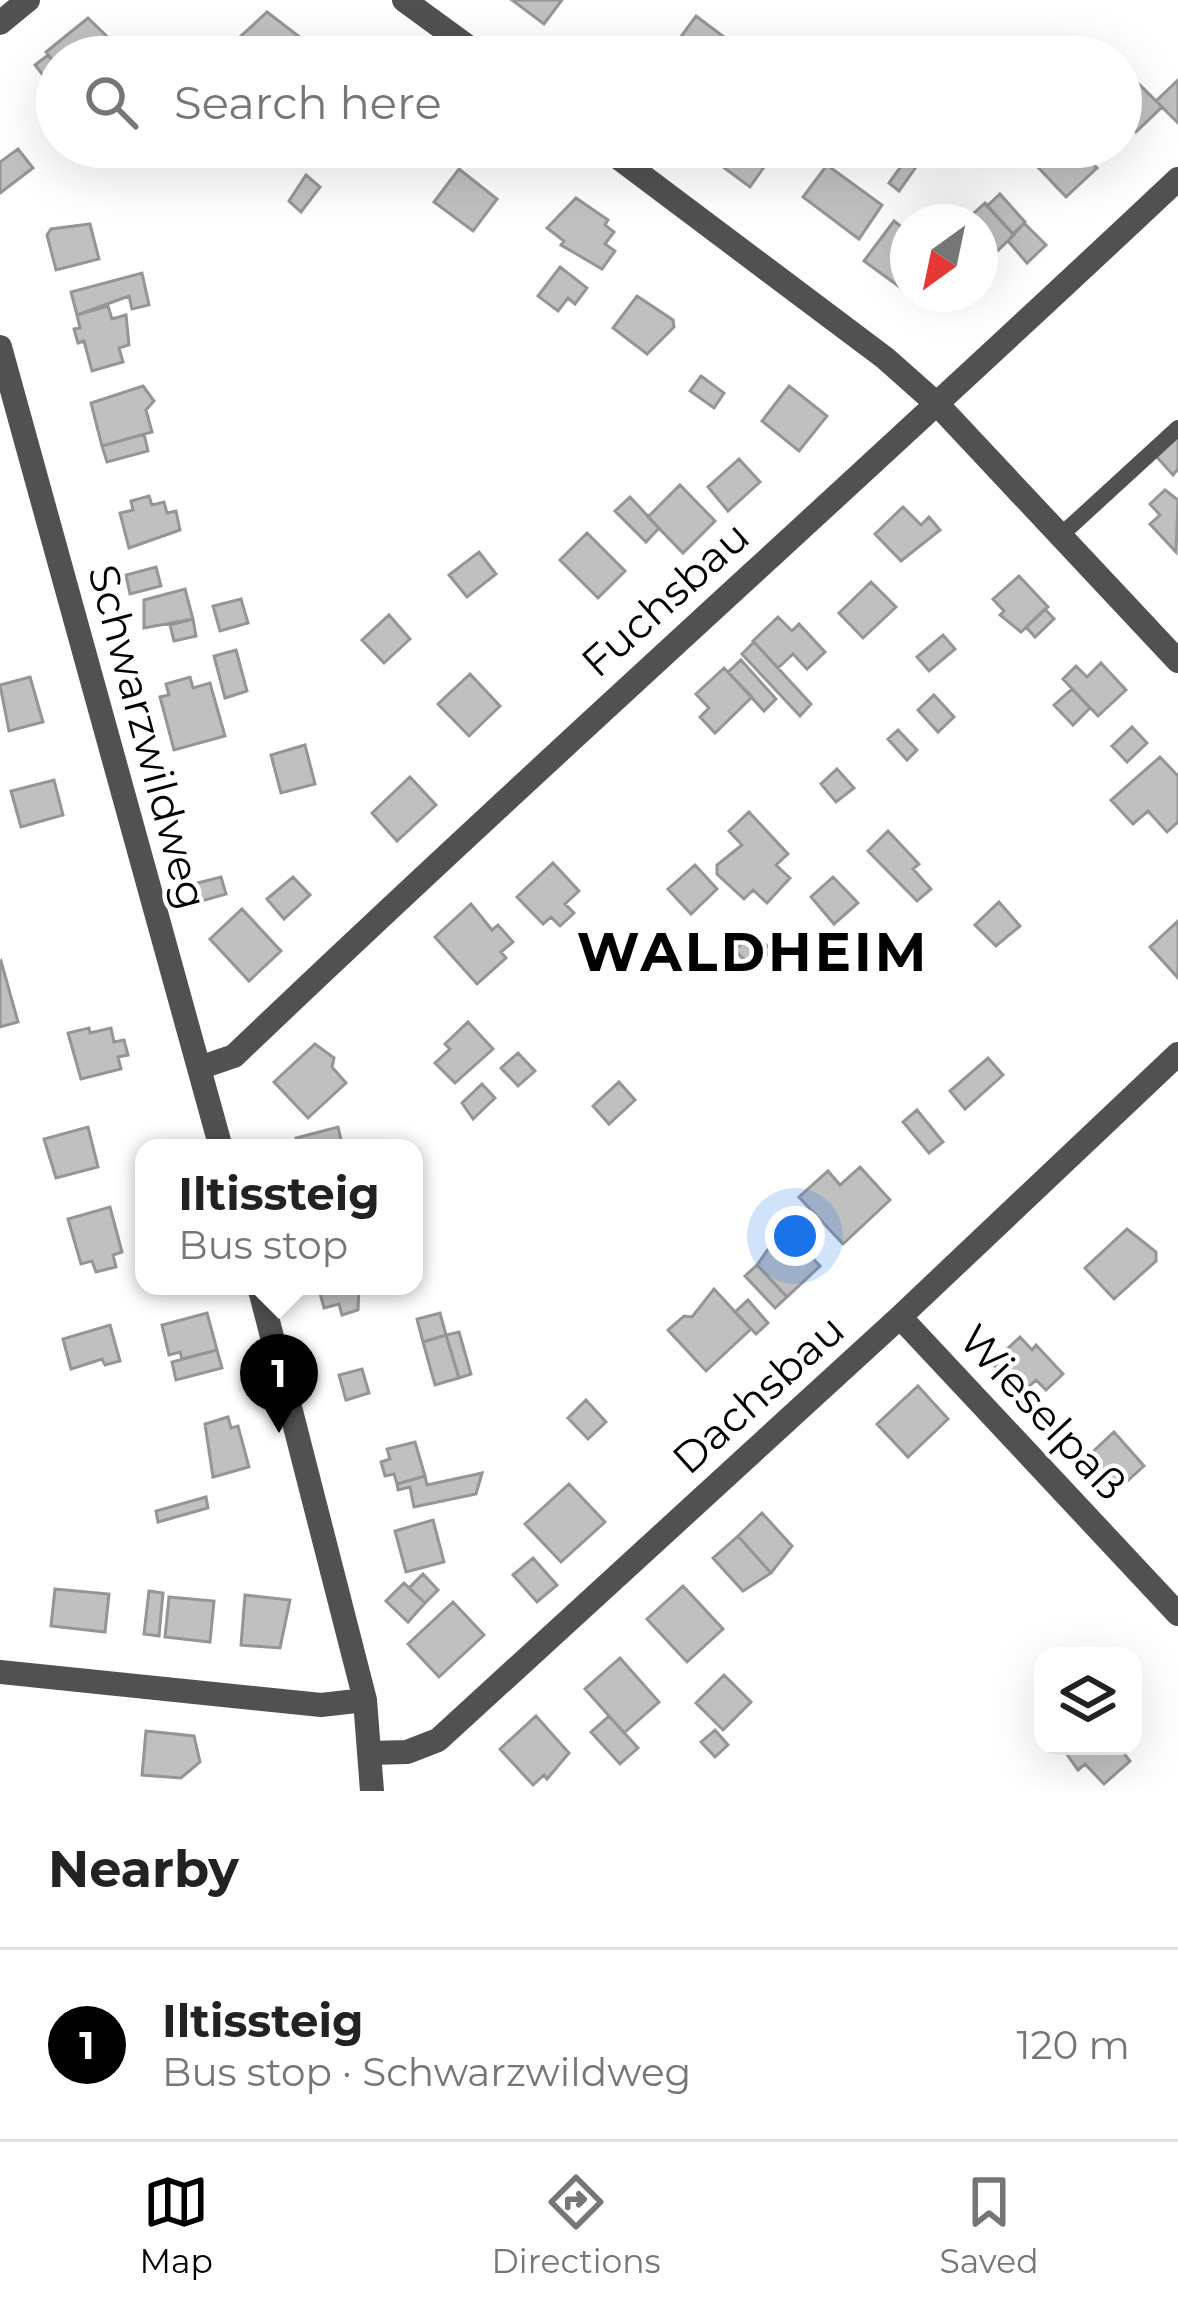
<!DOCTYPE html>
<html lang="en">
<head>
<meta charset="utf-8">
<style>
	:root { --surface:#fff; --page:#f2f2f2; --text:#222; --muted:#767676; --line:#e0e0e0; --accent:#000 }
	body { margin:0; font-family:Montserrat,sans-serif; background:var(--page); color:var(--text) }
	.controls { position:absolute; right:36px; bottom:36px; display:grid; overflow:hidden; border-radius:24px; box-shadow:0 12px 48px #0002 }
	.controls button { width:108px; height:108px; display:grid; place-items:center; padding:0; border:0; border-bottom:3px solid var(--line); background:var(--surface); color:var(--text); font:60px sans-serif }
	.compass { position:absolute; left:890px; top:204px; width:108px; height:108px; border-radius:50%; background:var(--surface); box-shadow:0 12px 48px #0002; rotate:213deg }
	.you { position:absolute; left:795px; top:1236px; width:42px; height:42px; margin:-30px; border:9px solid #fff; border-radius:50%; background:#1a73e8; box-shadow:0 0 0 18px #1a73e833 }
	.badge { display:grid; place-items:center; width:78px; height:78px; border-radius:50%; background:var(--accent); color:#fff; font-size:39px; font-weight:700 }
	.pin { position:absolute; translate:-50% -99px; filter:drop-shadow(0 3px 6px #0008) }
	.pin::after { content:''; position:absolute; top:63px; width:42px; height:36px; background:inherit; clip-path:polygon(0 0,100% 0,50% 100%) }
	.popup { position:absolute; left:135px; top:1139px; width:288px; height:156px; box-sizing:border-box; display:grid; place-content:center; border-radius:24px; background:var(--surface); filter:drop-shadow(0 3px 9px #0005); font-size:39px; white-space:nowrap; color:var(--muted) }
	.popup b { font-size:45px; color:var(--text) }
	.popup::after { content:''; position:absolute; left:50%; top:100%; margin-left:-24px; border:24px solid transparent; border-top-color:var(--surface) }
	.list { margin:0; padding:0; list-style:none }
	h2 { display:flex; justify-content:space-between; align-items:center; height:156px; margin:0; padding:0 48px; font-size:51px }
	h2 small { font-size:39px; font-weight:400; color:var(--muted) }
	.list li { display:grid; grid-template-columns:78px 1fr auto; gap:36px; align-items:center; box-sizing:border-box; height:192px; padding:0 48px; border-top:3px solid var(--line) }
	.list b { display:block; font-size:45px; white-space:nowrap }
	.list p { margin:0; font-size:39px; white-space:nowrap; color:var(--muted) }
	.list em { font-size:39px; font-style:normal; color:var(--muted) }
	.icon { flex:none; width:66px; height:66px; fill:none; stroke:currentColor; stroke-width:2; stroke-linecap:round; stroke-linejoin:round }
	.map { position:relative; flex:none; width:1178px; height:1791px; overflow:hidden }
	.search { position:absolute; background:var(--surface); box-shadow:0 12px 48px #0002; left:36px; right:36px; top:36px; height:132px; display:flex; align-items:center; gap:30px; box-sizing:border-box; padding:0 42px; border-radius:66px; color:var(--muted); font-size:45px }
	.sheet { height:348px; background:var(--surface) }
	nav { display:flex; justify-content:space-around; align-items:center; box-sizing:border-box; height:168px; border-top:3px solid var(--line); background:var(--surface); font-size:33px; color:var(--muted) }
	nav a { display:grid; justify-items:center; gap:6px }
	nav .on { color:var(--accent) }
	.map>svg:first-child { display:block }
	.building { fill:#c0c0c0; stroke:#959595; stroke-width:3 }
	.lines { fill:none; stroke-linecap:round; stroke-linejoin:round }
	.lane { stroke:#515151; stroke-width:16 }
	.street { stroke:#515151; stroke-width:24 }
	.labels { text-anchor:middle; stroke-width:9; stroke-linejoin:round; paint-order:stroke }
	.street-label { font-size:42px; fill:#000; stroke:#fff }
	.district-label { font-size:54px; font-weight:bold; letter-spacing:3px; fill:#000; stroke:#fff }
</style>
</head>
<body>
<div class="map">
<svg width="1178" height="1791" viewBox="0 0 1178 1791">
	<rect width="100%" height="100%" fill="#fff"/>
	<path class="building" d="M512,0H562L544,24Z
		M267,12L301,38L286,57H253L240,47L245,41L240,37Z
		M696,16L740,49L734,57H666Z
		M88,18L124,53L57,57V66L46,52Z
		M48,55L57,66V93L35,65Z
		M1121,66L1162,107L1136,132L1121,117Z
		M1178,80V123L1156,101Z
		M708,147H778L750,187L704,153Z
		M915,147L928,150L899,191L889,183Z
		M1051,147H1086L1081,152L1097,168L1066,197L1034,163Z
		M18,149L33,168L0,193V162Z
		M827,165L882,205L859,239L803,197Z
		M459,169L497,199L473,231L434,202Z
		M306,175L320,187L301,212L289,201Z
		M1000,194L1025,222L1013,234L987,206Z
		M576,198L608,220L605,225L614,232L605,244L615,251L602,269L561,245L564,241L547,228Z
		M985,203L1014,235L992,256L980,247V222H964Z
		M894,221L908,232V293L864,261Z
		M1024,223L1046,245L1027,263L1008,241Z
		M90,224L99,259L56,270L47,235L51,229Z
		M560,267L587,288L575,304L568,298L558,311L538,296Z
		M142,273L149,305L132,309L129,296L77,315L71,292Z
		M637,296L673,320L674,327L647,354L613,328Z
		M108,306L112,319L126,315L129,345L119,348L123,362L92,371L84,341L78,343L74,329L80,328L77,315Z
		M701,376L724,393L714,408L690,391Z
		M143,386L154,401L146,410L152,432L102,446L91,403Z
		M789,386L827,416L799,451L762,421Z
		M144,434L148,451L107,462L102,446Z
		M1178,435V469L1173,475L1155,455Z
		M739,459L760,482L728,511L708,487Z
		M680,485L715,521L683,553L648,517Z
		M1165,490L1178,500L1176,552L1150,524L1160,515L1150,504Z
		M149,496L152,505L164,502L167,513L176,511L180,530L129,548L120,513L133,510L131,501Z
		M630,497L659,528L646,542L615,511Z
		M903,507L921,525L929,517L940,530L901,561L875,534Z
		M587,533L625,571L598,598L560,560Z
		M479,552L496,574L467,597L449,575Z
		M156,567L161,586L130,594L126,575Z
		M1019,576L1048,607L1021,632L1000,615L1004,611L993,599Z
		M871,582L896,607L863,638L839,613Z
		M185,589L193,619L144,628V600Z
		M241,599L248,623L220,631L213,606Z
		M1045,609L1054,619L1035,637L1026,627Z
		M389,615L410,639L384,663L362,640Z
		M778,617L792,631L799,624L825,652L807,669L793,654L778,668L753,641Z
		M193,619L196,636L174,641L170,625Z
		M943,635L955,649L929,671L917,657Z
		M754,642L811,704L800,716L742,654Z
		M236,650L247,691L225,698L214,656Z
		M741,660L776,699L764,711L728,672Z
		M1101,663L1126,690L1098,716L1063,679L1076,666L1087,677Z
		M724,668L752,697L715,733L700,717L709,708L696,694Z
		M470,674L500,706L469,736L438,704Z
		M30,677L43,722L9,731L0,685Z
		M190,677L193,688L210,683L225,736L174,750L160,697L169,695L166,684Z
		M1072,689L1090,708L1073,725L1054,705Z
		M934,695L954,717L938,732L918,710Z
		M1132,727L1147,743L1127,762L1112,746Z
		M898,730L917,750L907,760L888,739Z
		M305,745L315,784L281,793L271,755Z
		M1160,757L1178,776V822L1167,832L1148,811L1133,824L1111,800Z
		M837,769L854,788L836,802L821,784Z
		M410,777L436,805L397,841L372,813Z
		M54,780L63,815L21,827L11,791Z
		M749,812L788,854L776,865L790,878L767,903L753,890L744,899L717,874V865L742,845L729,831Z
		M888,831L919,864L913,869L931,889L917,901L868,851Z
		M553,863L579,891L565,904L574,913L560,926L551,917L543,924L517,897Z
		M695,865L717,889L691,914L668,889Z
		M221,877L226,894L202,901L197,883Z
		M293,877L310,895L284,919L267,899Z
		M833,877L858,903L834,924L811,897Z
		M999,902L1020,926L996,946L975,925Z
		M471,904L492,930L498,925L513,942L501,952L506,958L477,984L435,937Z
		M242,909L281,951L249,981L210,939Z
		M1178,921V978L1150,947Z
		M754,933L771,950L752,969L735,950Z
		M1,961L18,1022L0,1027V962Z
		M468,1022L493,1049L455,1083L435,1063L450,1049L445,1044Z
		M89,1028L90,1033L111,1028L114,1042L124,1040L128,1055L118,1057L121,1069L81,1079L68,1033Z
		M315,1044L334,1058L332,1067L346,1083L308,1118L274,1082Z
		M518,1053L535,1071L518,1086L501,1068Z
		M988,1058L1003,1075L965,1109L950,1091Z
		M619,1082L635,1100L609,1124L593,1106Z
		M482,1084L495,1098L473,1119L462,1103Z
		M917,1110L943,1142L929,1153L903,1122Z
		M88,1127L98,1167L56,1178L44,1139Z
		M338,1127L343,1148H299L296,1138Z
		M860,1167L890,1200L843,1244L799,1197L828,1171L840,1185Z
		M110,1207L122,1252L113,1255L116,1267L96,1272L92,1261L81,1264L68,1219Z
		M1127,1229L1156,1252V1261L1114,1299L1085,1268Z
		M790,1234L820,1266L787,1297L757,1265L776,1238L780,1243Z
		M757,1265L787,1297L775,1308L745,1276Z
		M318,1286H359L358,1310L342,1315L339,1304L324,1308Z
		M714,1289L751,1329L706,1371L668,1330L684,1316L692,1317Z
		M748,1300L768,1323L756,1334L735,1312Z
		M207,1313L217,1350L182,1359L180,1352L169,1355L162,1325Z
		M440,1313L446,1335L423,1342L417,1319Z
		M110,1325L120,1361L105,1365L102,1359L71,1369L63,1339Z
		M459,1332L471,1374L459,1378L446,1335Z
		M446,1335L459,1378L435,1385L423,1342Z
		M1020,1337L1032,1350L1036,1345L1063,1374L1046,1390L1036,1380L1021,1394L992,1363Z
		M217,1350L222,1368L176,1380L172,1362Z
		M362,1369L369,1393L346,1400L339,1375Z
		M918,1386L948,1419L908,1457L877,1424Z
		M586,1400L606,1422L588,1439L568,1418Z
		M228,1417L231,1428L238,1426L249,1467L213,1477L205,1424Z
		M1114,1432L1144,1466L1114,1493L1084,1460Z
		M415,1442L425,1476L397,1484L394,1474L385,1476L381,1462L390,1459L387,1449Z
		M482,1473L476,1494L414,1507L410,1487L398,1490L397,1484L425,1476L427,1485Z
		M569,1484L605,1522L561,1562L525,1524Z
		M206,1497L208,1508L158,1522L156,1511Z
		M762,1513L792,1546L771,1573L738,1536Z
		M433,1520L444,1562L406,1572L395,1531Z
		M738,1536L771,1573L743,1591L713,1558Z
		M533,1558L557,1585L537,1602L513,1575Z
		M423,1574L438,1590L425,1603L409,1588Z
		M404,1583L425,1603L408,1622L386,1601Z
		M683,1586L723,1629L687,1662L647,1619Z
		M55,1589L109,1594L105,1632L51,1626Z
		M149,1591L163,1593L159,1636L144,1634Z
		M245,1595L290,1600L280,1648L241,1645Z
		M169,1597L214,1601L210,1642L165,1637Z
		M453,1602L484,1635L439,1677L408,1644Z
		M620,1658L659,1702L624,1733L585,1689Z
		M724,1675L751,1702L723,1730L696,1703Z
		M536,1716L569,1753L547,1779L544,1775L533,1785L500,1749Z
		M609,1716L638,1748L620,1764L591,1732Z
		M715,1730L728,1745L715,1757L701,1742Z
		M146,1731L194,1736L200,1762L181,1778L142,1775Z
		M1061,1746H1118L1130,1761L1104,1784L1085,1764L1078,1770Z"/>
	<g class="lines">
		<path class="lane" d="M1060,536L1178,428"/>
		<path class="street" d="M404,0L482,57
			M0,23L28,0
			M604,147L885,358L938,405L1178,661
			M0,347L221,1148
			M199,1068L234,1056C545,759 865,474 1178,179
			M259,1286L365,1700L372,1791
			M900,1317L1178,1614
			M0,1672L321,1705L365,1700
			M371,1753L407,1752L438,1740L900,1317L1178,1054"/>
	</g>
	<g class="labels">
		<g class="street-label">
			<text transform="translate(665 599) rotate(-42)" y="15">Fuchsbau</text>
			<text transform="translate(148 737) rotate(75)" y="15">Schwarzwildweg</text>
			<text transform="translate(758 1394) rotate(-42)" y="15">Dachsbau</text>
			<text transform="translate(1043 1412) rotate(47)" y="15">Wieselpaß</text>
		</g>
		<g class="district-label">
			<text x="753" y="971">WALDHEIM</text>
		</g>
	</g>
</svg>
<div class="controls">
<button><svg class="icon" aria-label="layers" viewBox="0 0 24 24"><path d="M12 4l9 5-9 5-9-5zM3 14l9 5 9-5"/></svg></button>
</div>
<svg class="compass" viewBox="-18 -18 36 36"><path d="M0-13l5 13h-10z" fill="#e53935"/><path d="M0 13l5-13h-10z" fill="#767676"/></svg>
<div class="you"></div>
<div class="pin badge" style="left:279px;top:1433px">1</div>
<div class="popup"><b>Iltissteig</b>Bus stop</div>
<div class="search"><svg class="icon" aria-label="search" viewBox="0 0 24 24"><circle cx="10" cy="10" r="6"/><path d="M15 15l6 6"/></svg>Search here</div>
</div>
<section class="sheet">
<h2>Nearby<small></small></h2>
<ul class="list">
<li><span class="badge">1</span><div><b>Iltissteig</b><p>Bus stop · Schwarzwildweg</p></div><em>120 m</em></li>
</ul>
</section>
<nav>
<a class="on"><svg class="icon" aria-label="map" viewBox="0 0 24 24"><path d="M3 6l6-2 6 2 6-2v14l-6 2-6-2-6 2zM9 4v14M15 6v14"/></svg>Map</a>
<a><svg class="icon" aria-label="directions" viewBox="0 0 24 24"><path d="M12 3l9 9-9 9-9-9zM9 14v-3h6M13 9l2 2-2 2"/></svg>Directions</a>
<a><svg class="icon" aria-label="saved" viewBox="0 0 24 24"><path d="M7 4h10v16l-5-4-5 4z"/></svg>Saved</a>
</nav>
</body>
</html>
